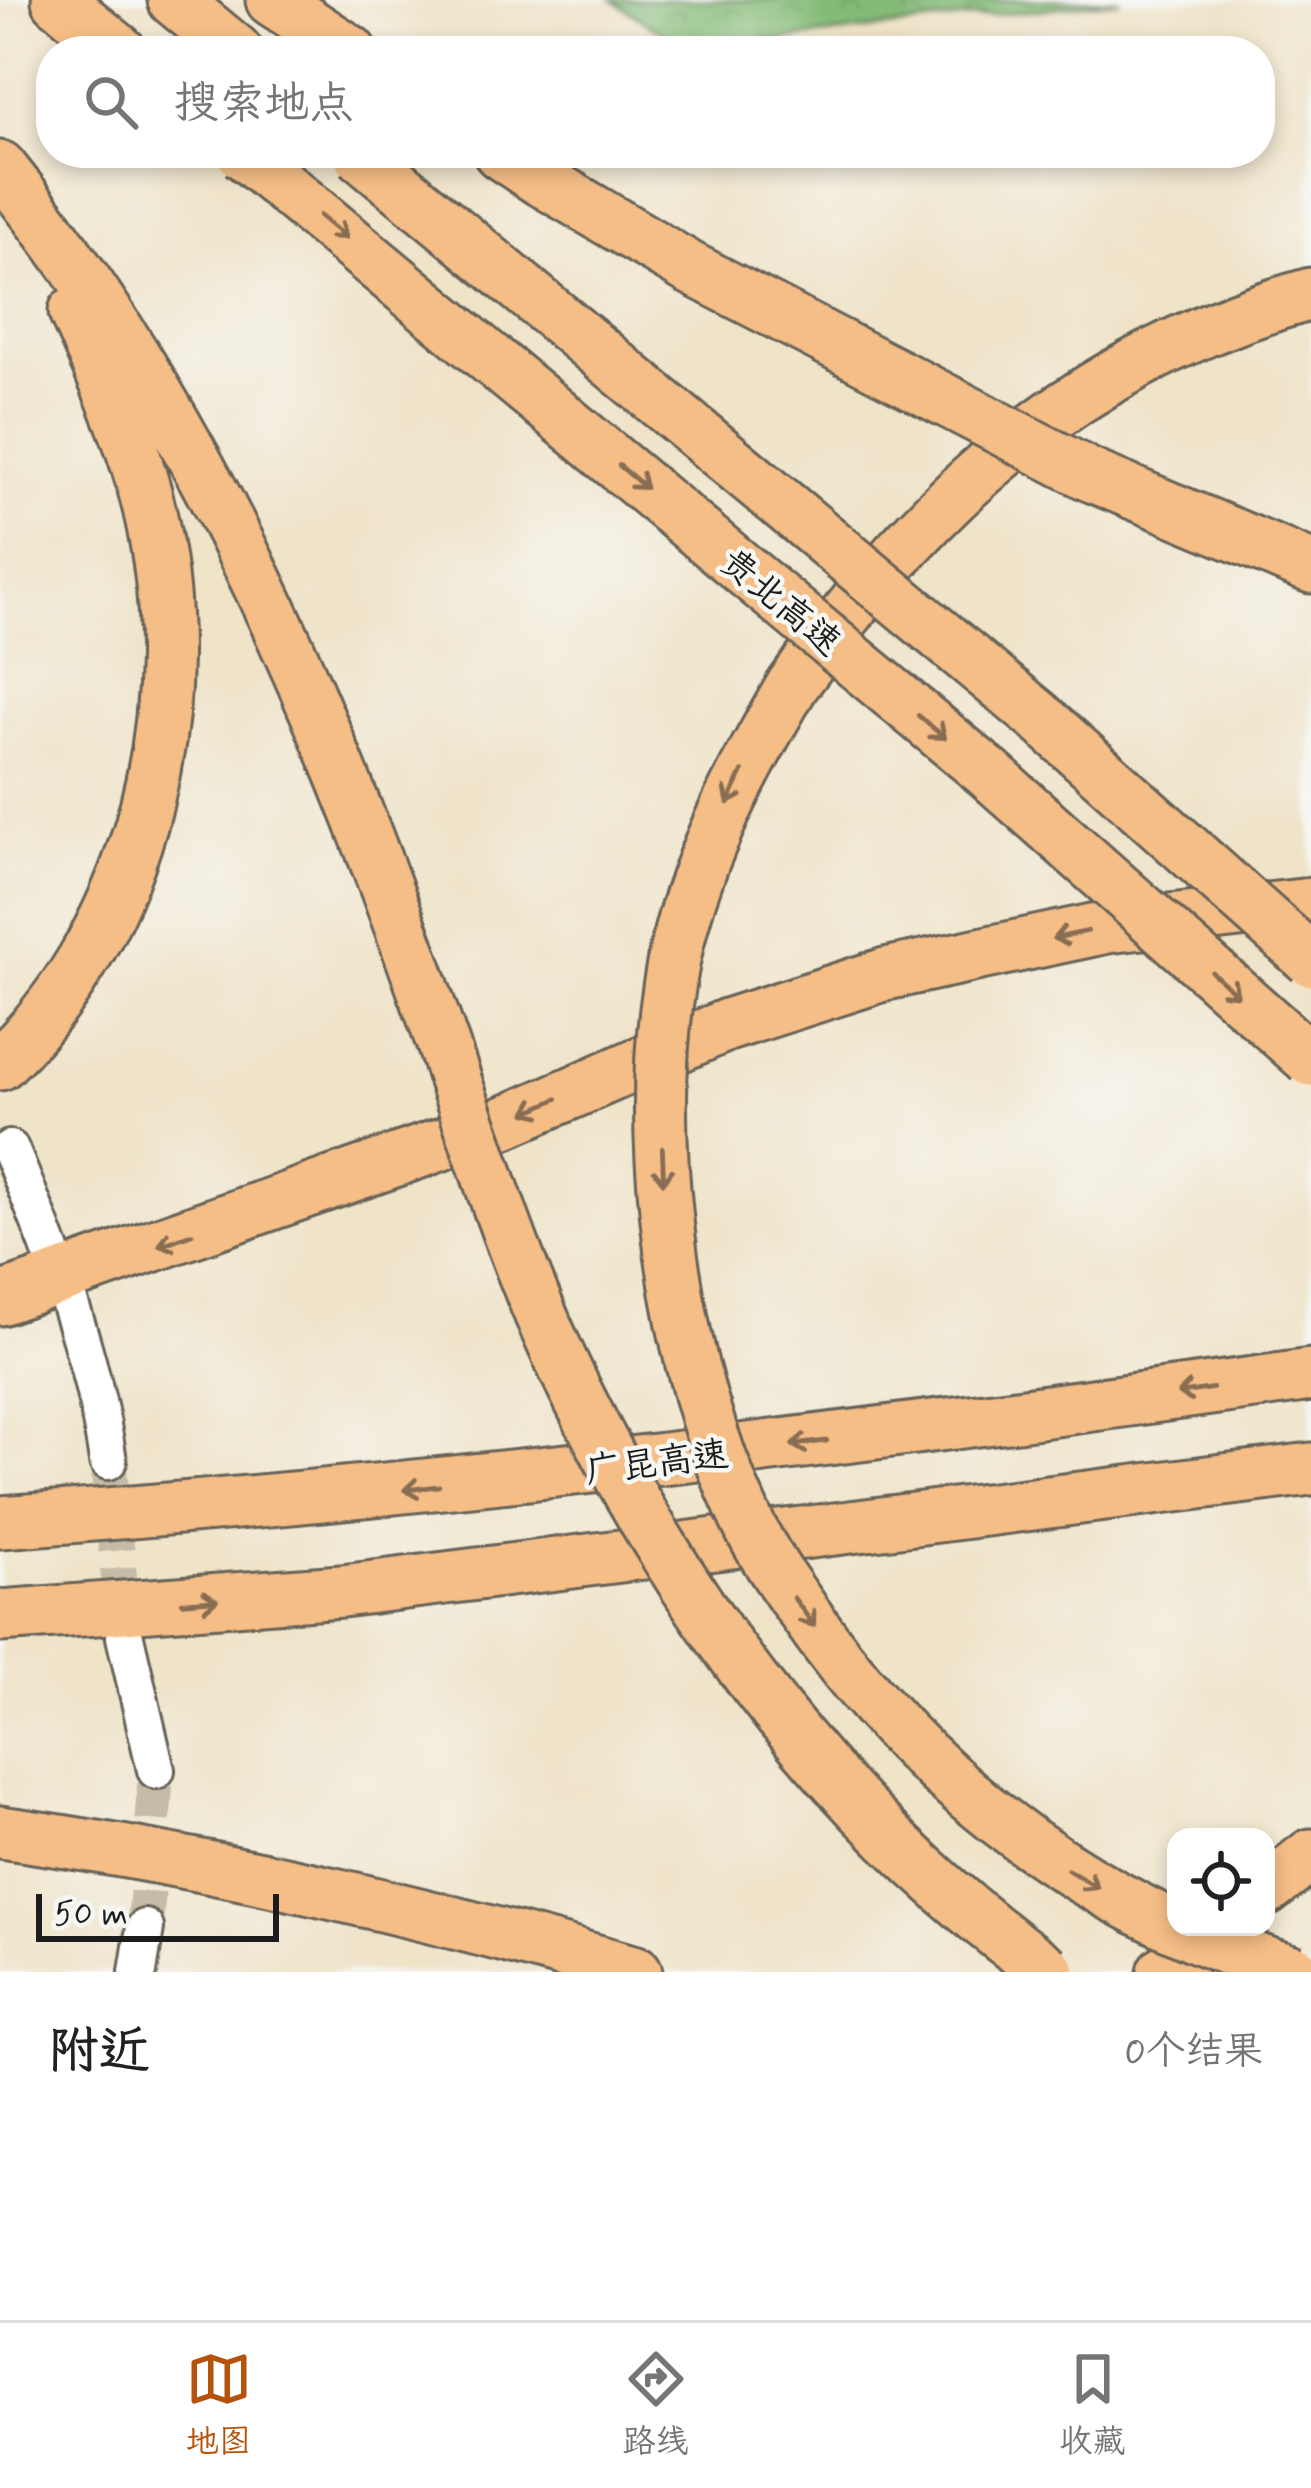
<!DOCTYPE html>
<html lang="zh">
<head>
<meta charset="utf-8">
<style>
	:root { --surface:#fff; --page:#f6f6f6; --text:#202124; --muted:#757577; --line:#e0e0e0; --accent:#b45309 }
	body { margin:0; font-family:Mynerve,"LXGW WenKai TC",sans-serif; background:var(--page); color:var(--text) }
	.controls { position:absolute; right:36px; bottom:36px; display:grid; overflow:hidden; border-radius:24px; box-shadow:0 6px 18px #0003 }
	.controls button { width:108px; height:108px; display:grid; place-items:center; padding:0; border:0; border-bottom:3px solid var(--line); background:var(--surface); color:var(--text); font:60px sans-serif }
	.scale { position:absolute; left:36px; bottom:30px; width:243px; box-sizing:border-box; padding-left:12px; border:6px solid #1c1c1c; border-top:0; font-size:33px; line-height:42px; white-space:nowrap; color:#1c1c1c; -webkit-text-stroke:9px #f6f6f2; paint-order:stroke }
	.list { margin:0; padding:0; list-style:none }
	h2 { display:flex; justify-content:space-between; align-items:center; height:156px; margin:0; padding:0 48px; font-size:51px }
	h2 small { font-size:39px; font-weight:400; color:var(--muted) }
	.icon { flex:none; width:66px; height:66px; fill:none; stroke:currentColor; stroke-width:2; stroke-linecap:round; stroke-linejoin:round }
	.map { position:relative; flex:none; width:1311px; height:1972px; overflow:hidden }
	.search { position:absolute; background:var(--surface); box-shadow:0 6px 18px #0003; left:36px; right:36px; top:36px; height:132px; display:flex; align-items:center; gap:30px; box-sizing:border-box; padding:0 42px; border-radius:48px; color:var(--muted); font-size:45px }
	.sheet { height:348px; background:var(--surface) }
	nav { display:flex; justify-content:space-around; align-items:center; box-sizing:border-box; height:168px; border-top:3px solid var(--line); background:var(--surface); font-size:33px; color:var(--muted) }
	nav a { display:grid; justify-items:center; gap:6px }
	nav .on { color:var(--accent) }
	.map>svg:first-child { display:block }
	.forest { fill:url(#forest-crowns); stroke:#506c4a; stroke-width:3 }
	.lines { fill:none; stroke-linecap:round; stroke-linejoin:round }
	.tertiary-tunnel { stroke:#c5bba6; stroke-width:36; stroke-dasharray:36 18; stroke-linecap:butt }
	.tertiary-casing { stroke:#666258; stroke-width:42 }
	.motorway-casing { stroke:#666258; stroke-width:57 }
	.tertiary { stroke:#fff; stroke-width:36 }
	.motorway { stroke:#f6be87; stroke-width:51 }
	.motorway-bridge-casing { stroke:#666258; stroke-width:57; stroke-linecap:butt }
	.motorway-bridge { stroke:#f6be87; stroke-width:51 }
	.oneway { stroke:#896d52 }
	.labels { text-anchor:middle; stroke-width:9; stroke-linejoin:round; paint-order:stroke }
	.street-label { font-size:36px; fill:#1c1c1c; stroke:#f6f6f2 }
</style>
</head>
<body>
<div class="map">
<svg width="1311" height="1972" viewBox="0 0 1311 1972">
	<defs>
		<pattern id="forest-crowns" width="20" height="18" patternUnits="userSpaceOnUse" patternTransform="scale(3)"><rect width="20" height="18" fill="#84bb77"/><path d="M2 6a3 3 0 1 1 6 0M12 15a3 3 0 1 1 6 0" fill="none" stroke="#71a066"/></pattern>
	</defs>
	<rect width="100%" height="100%" fill="#f6f6f2"/>
	<filter id="ink" filterUnits="userSpaceOnUse"><feTurbulence type="fractalNoise" baseFrequency=".00833" numOctaves="2"/><feDisplacementMap in="SourceGraphic" scale="24" xChannelSelector="R" yChannelSelector="G"/><feConvolveMatrix kernelMatrix="1 2 1 2 8 2 1 2 1" color-interpolation-filters="sRGB"/></filter>
	<filter id="wash" filterUnits="userSpaceOnUse"><feTurbulence type="fractalNoise" baseFrequency=".004" numOctaves="4" result="noise"/><feDisplacementMap in="SourceGraphic" scale="48" xChannelSelector="R" yChannelSelector="G"/><feGaussianBlur stdDeviation="2.7" result="paint"/><feColorMatrix in="noise" values="0 0 0 0 0 0 0 0 0 0 0 0 0 0 0 0 0 1.4 0 .05"/><feComposite in="paint" operator="in"/></filter>
	<g filter="url(#wash)">
		<rect width="100%" height="100%" fill="#efe3c8"/>
		<path class="forest" d="M612,0H1121L690,51Z"/>
	</g>
	<g filter="url(#ink)">
		<g class="lines">
			<path class="tertiary-tunnel" d="M108,1461L124,1631
				M145,1928L156,1770"/>
			<defs>
				<path id="tertiary" d="M10,1149C53,1252 92,1350 108,1461
					M125,1637L156,1770
					M138,1972L145,1928"/>
				<path id="motorway" d="M58,0L120,51
					M174,0L236,51
					M272,0L350,51
					M500,153L533,175
					M0,167C212,427 334,736 445,1050
					M1090,475L1311,567
					M792,686C929,495 1080,358 1311,294
					M0,1064C145,926 195,701 149,508C133,439 103,376 75,312
					M0,1299L505,1122L727,1025L886,974L1107,927L1311,904
					M0,1522C439,1491 875,1436 1311,1375
					M0,1616L342,1591L1311,1469
					M0,1832C215,1862 427,1912 636,1972
					M1266,1890L1311,1855
					M1164,1972L1220,1927"/>
			</defs>
			<use href="#tertiary" class="tertiary-casing"/>
			<use href="#motorway" class="motorway-casing"/>
			<use href="#tertiary" class="tertiary"/>
			<use href="#motorway" class="motorway"/>
			<defs>
				<path id="motorway-bridge" d="M243,153L987,772L1311,1060
					M359,153L1038,716L1311,960
					M533,175L690,268L1090,475
					M792,686C745,767 700,849 678,941C657,1031 657,1129 667,1220C678,1322 702,1425 745,1517C764,1558 792,1595 818,1632C937,1797 1100,1913 1295,1972
					M445,1050C484,1165 521,1281 575,1390C686,1616 842,1825 1049,1972"/>
			</defs>
			<use href="#motorway-bridge" class="motorway-bridge-casing"/>
			<use href="#motorway-bridge" class="motorway-bridge"/>
		</g>
		<defs><path id="oneway-shaft" d="M-6 0H5M1.5-3L5.5 0L1.5 3" fill="none" stroke-width="1.6" stroke-linecap="round" stroke-linejoin="round" transform="scale(3)"/></defs>
		<g class="oneway">
			<use href="#oneway-shaft" transform="translate(333 227) rotate(40)"/>
			<use href="#oneway-shaft" transform="translate(633 477) rotate(40)"/>
			<use href="#oneway-shaft" transform="translate(932 727) rotate(40)"/>
			<use href="#oneway-shaft" transform="translate(735 788) rotate(115)"/>
			<use href="#oneway-shaft" transform="translate(1070 935) rotate(168)"/>
			<use href="#oneway-shaft" transform="translate(1225 984) rotate(42)"/>
			<use href="#oneway-shaft" transform="translate(541 1106) rotate(156)"/>
			<use href="#oneway-shaft" transform="translate(663 1166) rotate(88)"/>
			<use href="#oneway-shaft" transform="translate(175 1240) rotate(160)"/>
			<use href="#oneway-shaft" transform="translate(1195 1391) rotate(172)"/>
			<use href="#oneway-shaft" transform="translate(809 1443) rotate(173)"/>
			<use href="#oneway-shaft" transform="translate(421 1488) rotate(173)"/>
			<use href="#oneway-shaft" transform="translate(200 1601) rotate(-4)"/>
			<use href="#oneway-shaft" transform="translate(804 1612) rotate(54)"/>
			<use href="#oneway-shaft" transform="translate(1083 1879) rotate(31)"/>
		</g>
	</g>
	<g class="labels">
		<g class="street-label">
			<text transform="translate(782 601) rotate(40)" y="13">贵北高速</text>
			<text transform="translate(657 1461) rotate(-7)" y="13">广昆高速</text>
		</g>
	</g>
</svg>
<div class="controls">
<button><svg class="icon" aria-label="locate" viewBox="0 0 24 24"><circle cx="12" cy="12" r="6"/><path d="M12 2v4M12 18v4M2 12h4M18 12h4"/></svg></button>
</div>
<div class="scale">50 m</div>
<div class="search"><svg class="icon" aria-label="search" viewBox="0 0 24 24"><circle cx="10" cy="10" r="6"/><path d="M15 15l6 6"/></svg>搜索地点</div>
</div>
<section class="sheet">
<h2>附近<small>0个结果</small></h2>
<ul class="list">
</ul>
</section>
<nav>
<a class="on"><svg class="icon" aria-label="map" viewBox="0 0 24 24"><path d="M3 6l6-2 6 2 6-2v14l-6 2-6-2-6 2zM9 4v14M15 6v14"/></svg>地图</a>
<a><svg class="icon" aria-label="directions" viewBox="0 0 24 24"><path d="M12 3l9 9-9 9-9-9zM9 14v-3h6M13 9l2 2-2 2"/></svg>路线</a>
<a><svg class="icon" aria-label="saved" viewBox="0 0 24 24"><path d="M7 4h10v16l-5-4-5 4z"/></svg>收藏</a>
</nav>
</body>
</html>
